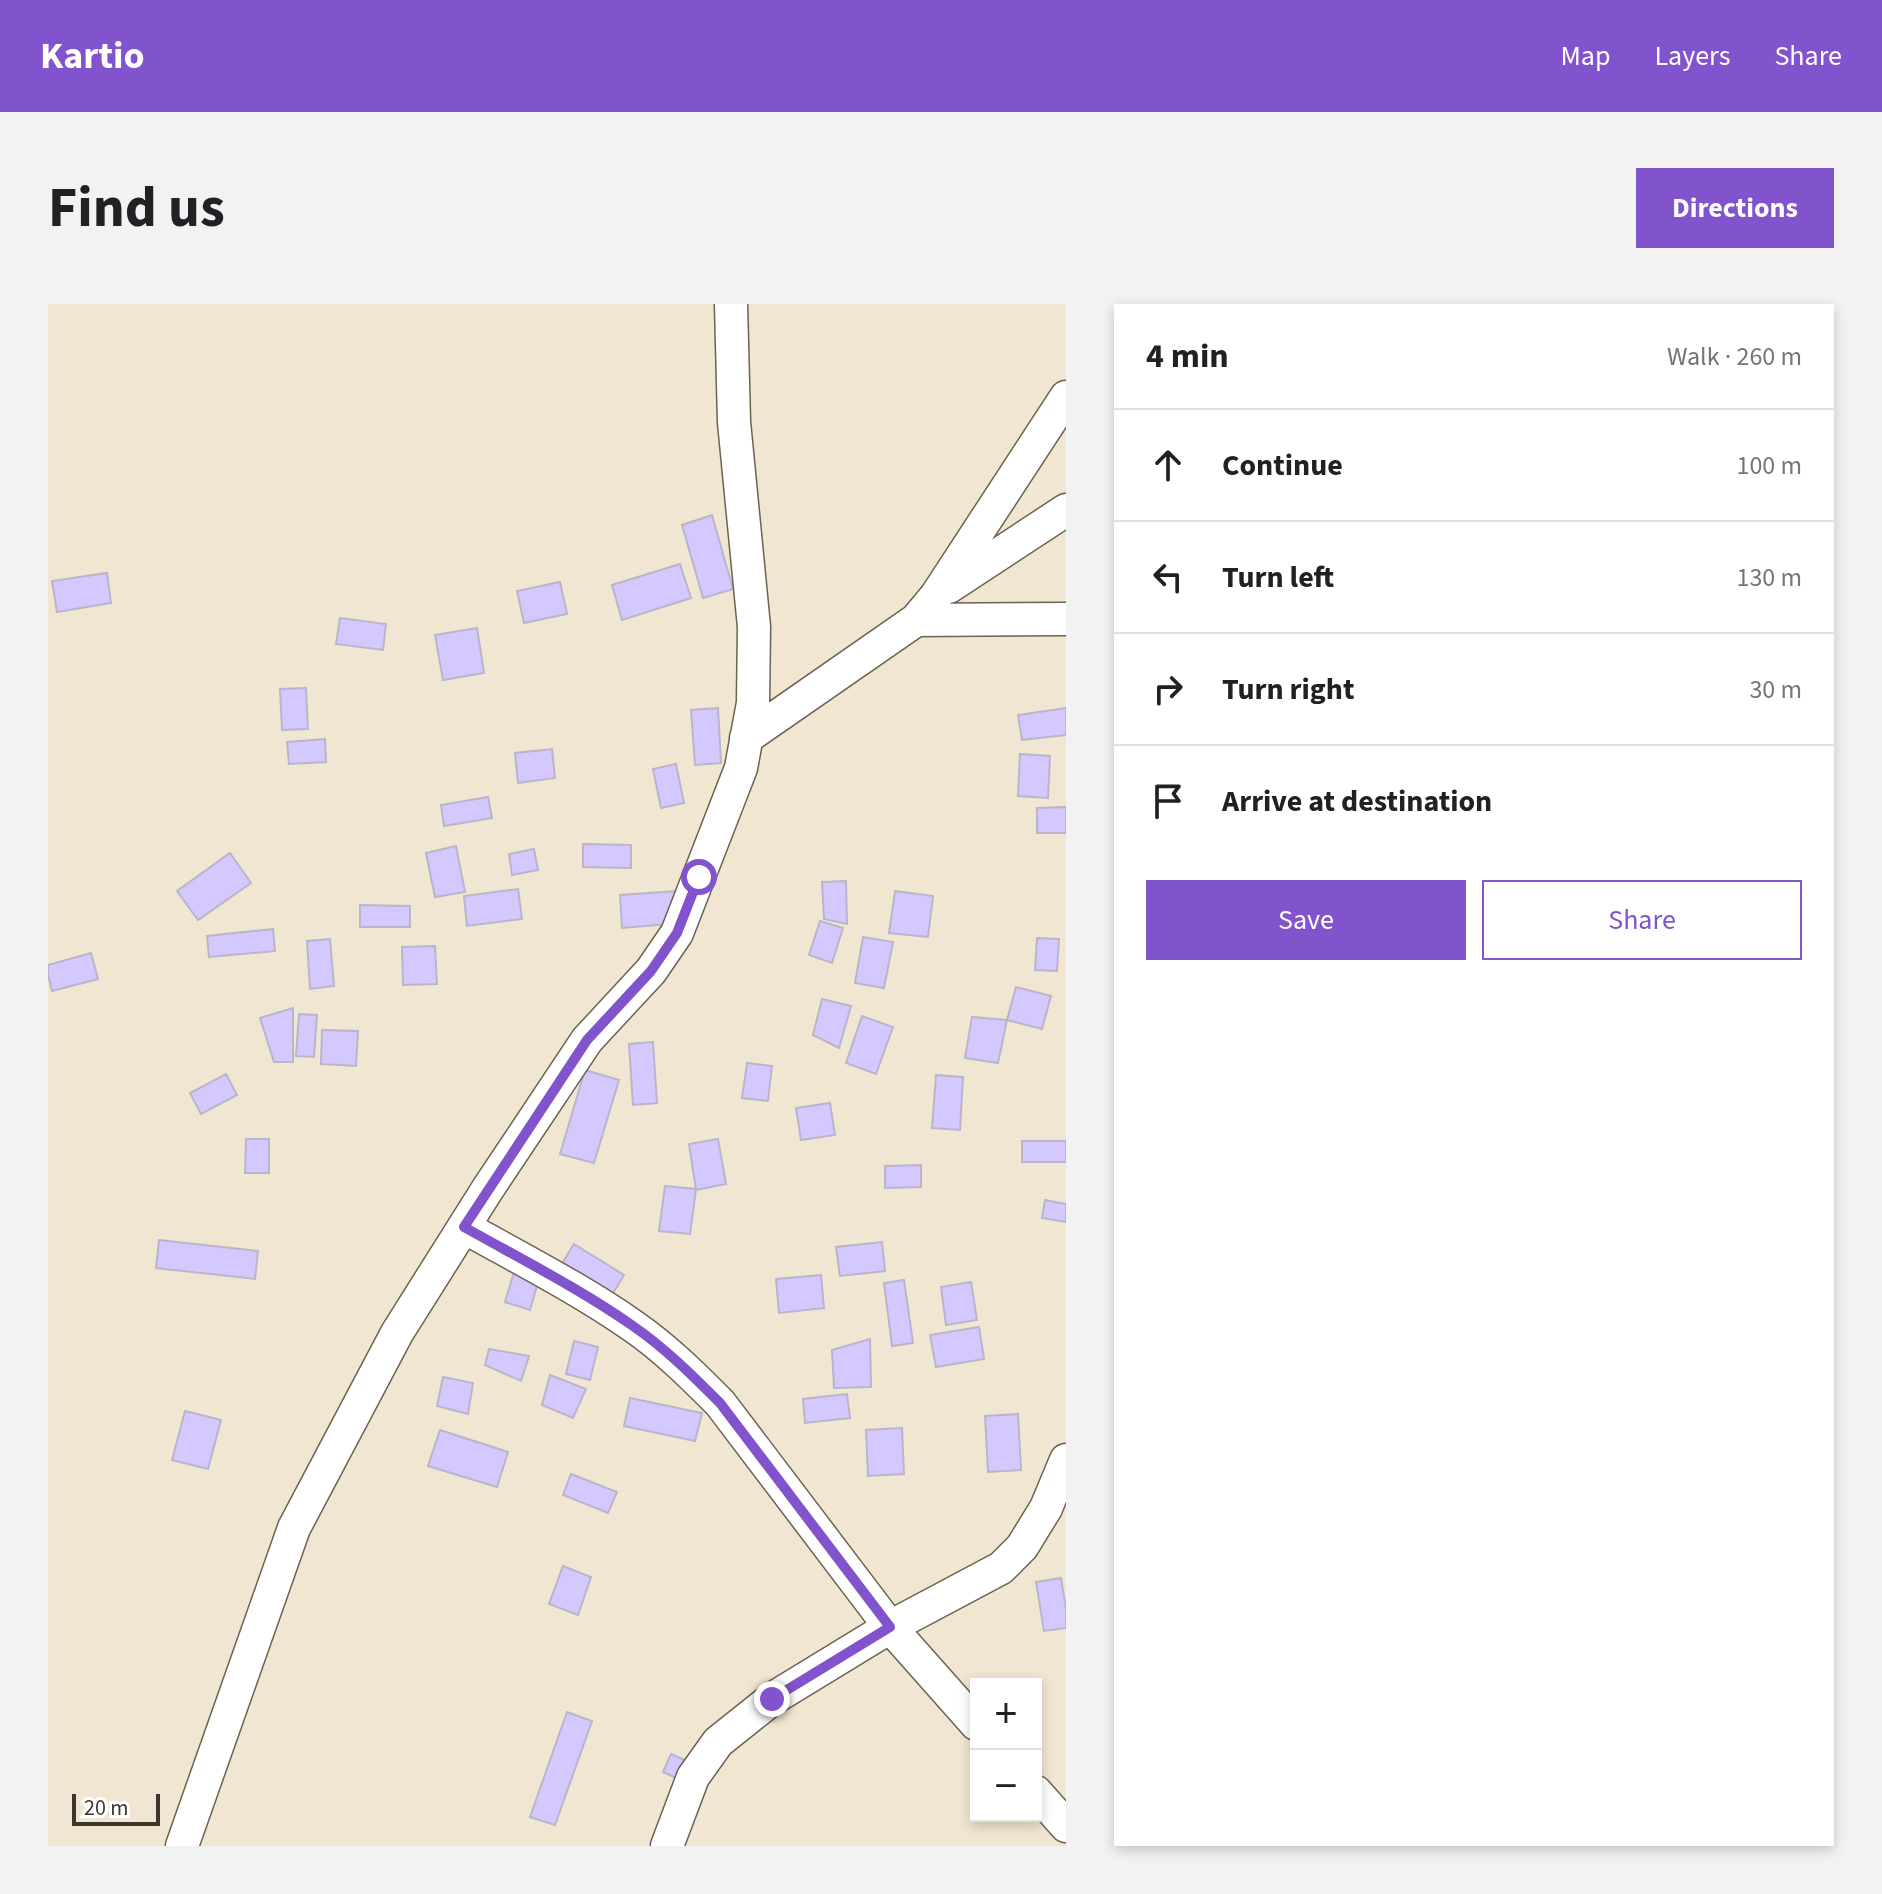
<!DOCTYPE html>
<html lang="en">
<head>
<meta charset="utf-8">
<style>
	:root { --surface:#fff; --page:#f2f2f2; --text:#202124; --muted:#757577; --line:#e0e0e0; --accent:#8153cc }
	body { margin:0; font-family:"Source Sans 3",sans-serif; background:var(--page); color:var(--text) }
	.controls { position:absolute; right:24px; bottom:24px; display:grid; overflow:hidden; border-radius:0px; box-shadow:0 4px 12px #0003 }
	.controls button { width:72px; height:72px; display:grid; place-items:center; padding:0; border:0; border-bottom:2px solid var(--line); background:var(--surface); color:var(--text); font:40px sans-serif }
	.scale { position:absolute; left:24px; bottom:20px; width:88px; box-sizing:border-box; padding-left:8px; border:4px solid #3a362e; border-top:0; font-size:22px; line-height:28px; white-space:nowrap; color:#3a362e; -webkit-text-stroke:6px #fff; paint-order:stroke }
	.stop { position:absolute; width:24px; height:24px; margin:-18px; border:6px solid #8153cc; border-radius:50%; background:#fff }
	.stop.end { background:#8153cc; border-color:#fff; box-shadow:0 2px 8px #0008 }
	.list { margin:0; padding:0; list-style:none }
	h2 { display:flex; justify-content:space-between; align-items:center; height:104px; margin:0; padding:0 32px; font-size:34px }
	h2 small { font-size:26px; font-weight:400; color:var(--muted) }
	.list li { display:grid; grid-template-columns:52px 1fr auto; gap:24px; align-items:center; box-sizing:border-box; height:112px; padding:0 32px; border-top:2px solid var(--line) }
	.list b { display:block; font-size:30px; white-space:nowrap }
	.list em { font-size:26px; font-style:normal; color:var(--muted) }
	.actions { display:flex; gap:16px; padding:24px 32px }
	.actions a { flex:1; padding:18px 0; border:2px solid var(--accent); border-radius:0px; text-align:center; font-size:28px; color:var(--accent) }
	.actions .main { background:var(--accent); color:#fff }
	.icon { flex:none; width:44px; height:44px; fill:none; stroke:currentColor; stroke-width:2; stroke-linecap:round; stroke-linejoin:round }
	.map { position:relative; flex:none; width:1018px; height:1542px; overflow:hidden; border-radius:0px }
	header { display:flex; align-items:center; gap:48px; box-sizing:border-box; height:112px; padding:0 40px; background:var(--accent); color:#fff }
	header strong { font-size:38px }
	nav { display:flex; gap:44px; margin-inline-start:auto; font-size:28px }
	.intro { display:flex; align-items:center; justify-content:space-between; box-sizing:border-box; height:192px; padding:0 48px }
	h1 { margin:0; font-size:56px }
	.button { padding:20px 36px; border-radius:0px; background:var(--accent); color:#fff; font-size:28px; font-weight:700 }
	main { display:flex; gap:48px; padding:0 48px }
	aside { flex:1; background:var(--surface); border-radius:0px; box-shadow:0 4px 12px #0003 }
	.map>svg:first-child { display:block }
	.building { fill:#d5c8fe; stroke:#b9b5ca; stroke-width:2 }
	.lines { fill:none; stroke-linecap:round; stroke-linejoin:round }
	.minor-casing { stroke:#6c6250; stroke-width:35 }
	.minor { stroke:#fff; stroke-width:32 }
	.route { stroke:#8153cc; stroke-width:10 }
</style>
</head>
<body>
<header>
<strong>Kartio</strong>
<nav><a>Map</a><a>Layers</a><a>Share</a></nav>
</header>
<div class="intro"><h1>Find us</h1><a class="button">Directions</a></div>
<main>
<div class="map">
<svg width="1018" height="1542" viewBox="0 0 1018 1542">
	<rect width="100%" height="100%" fill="#f1e6d1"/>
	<path class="building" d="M664,211L685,285L655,294L634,221Z
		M632,260L643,294L574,316L564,281Z
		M59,269L63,299L9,308L4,277Z
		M512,278L519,310L476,319L469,287Z
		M292,314L338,320L335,346L288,340Z
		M429,324L436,369L395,376L387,331Z
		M258,384L260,425L234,426L232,385Z
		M670,404L673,459L647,461L643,406Z
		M1018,404V431L974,436L970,411Z
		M277,435L278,458L241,460L239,438Z
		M504,445L507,474L470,479L467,449Z
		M972,450L1002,452L1000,494L970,492Z
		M628,460L636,499L613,504L605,465Z
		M440,493L444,514L396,522L393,501Z
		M1018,503V529H989V504Z
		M535,540L583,541V564L535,563Z
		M408,542L417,588L387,593L378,549Z
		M486,545L490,566L464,571L461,550Z
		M182,549L203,579L150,616L129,587Z
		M798,577L799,620L776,615L774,578Z
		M470,585L474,615L419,622L416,592Z
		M629,587L621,620L574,624L572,591Z
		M847,587L885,592L880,633L841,629Z
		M312,601L362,602V623H312Z
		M772,617L795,624L784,659L761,651Z
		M225,625L227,647L161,653L159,632Z
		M815,633L845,638L836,684L807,679Z
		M989,634L1011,635L1009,667L987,666Z
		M282,635L286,682L262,685L259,637Z
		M387,642L389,680L355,681L354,643Z
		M43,649L50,675L4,687L0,671V661Z
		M968,683L1003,692L994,725L959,716Z
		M774,695L803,702L791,744L765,731Z
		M245,704V758H226L212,714Z
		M251,710L269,711L266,753L248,752Z
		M814,712L845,723L828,770L798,759Z
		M924,713L959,716L950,759L917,754Z
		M274,726L310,727L308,762L273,760Z
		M605,738L609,799L585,801L581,740Z
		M699,759L724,762L720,797L694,794Z
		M537,766L571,776L546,859L512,850Z
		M178,770L189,791L153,810L142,789Z
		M888,771L915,773L912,826L884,824Z
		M782,799L787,831L753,836L748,804Z
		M198,835H221V869H197Z
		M670,835L678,880L648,886L641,840Z
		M974,837H1018V858H974Z
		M873,861V883L837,884V862Z
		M617,882L648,885L642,930L611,927Z
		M997,896L1018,900V918L994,914Z
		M111,936L210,947L207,975L108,964Z
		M834,938L837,967L792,972L788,943Z
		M526,940L576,971L560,997L510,966Z
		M466,968L491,975L482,1006L457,998Z
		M773,971L776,1004L731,1009L728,975Z
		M856,976L865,1039L844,1042L836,979Z
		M923,978L929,1016L898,1021L893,983Z
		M931,1023L936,1055L888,1063L882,1031Z
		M822,1035L823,1083L786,1084L784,1046Z
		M526,1037L550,1043L542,1076L518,1070Z
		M441,1045L481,1052L473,1077L437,1061Z
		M502,1071L538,1085L525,1114L494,1101Z
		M395,1073L425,1079L420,1110L389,1102Z
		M799,1090L802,1114L757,1119L755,1095Z
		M582,1094L654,1109L647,1137L576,1122Z
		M137,1107L173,1116L160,1165L124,1156Z
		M970,1110L973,1166L940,1168L937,1112Z
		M854,1124L856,1170L820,1172L818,1126Z
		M392,1126L460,1148L449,1183L380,1162Z
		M523,1170L569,1188L560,1209L515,1191Z
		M515,1262L543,1273L530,1311L501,1300Z
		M1013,1274L1018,1305V1324L996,1327L988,1278Z
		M519,1408L544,1417L507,1521L482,1513Z
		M623,1450L639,1457L630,1475L615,1468Z"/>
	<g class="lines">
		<defs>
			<path id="minor" d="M901,283L1018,206
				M868,316L1018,315
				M698,434L868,316L888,292L1018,93
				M416,923C473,955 532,985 585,1022C617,1044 645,1072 672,1099L842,1323L928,1420
				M988,1488L1018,1522
				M134,1542L246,1224L349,1029L439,886L539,736L603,667L629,629L693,464L705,399L706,323L686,118L683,0
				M619,1542L645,1473L670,1438L724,1395L842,1323L953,1264L974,1243L998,1204L1018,1156"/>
		</defs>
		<use href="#minor" class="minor-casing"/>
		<use href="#minor" class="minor"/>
	</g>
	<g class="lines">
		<path class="route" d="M651,573L629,629L603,667L539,736L416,923C473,955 532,985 585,1022C617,1044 645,1072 672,1099L842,1323L724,1395"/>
	</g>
</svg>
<div class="controls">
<button>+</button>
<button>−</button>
</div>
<div class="scale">20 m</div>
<div class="stop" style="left:651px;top:573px"></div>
<div class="stop end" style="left:724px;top:1395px"></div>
</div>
<aside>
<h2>4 min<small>Walk · 260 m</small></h2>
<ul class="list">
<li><svg class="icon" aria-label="ahead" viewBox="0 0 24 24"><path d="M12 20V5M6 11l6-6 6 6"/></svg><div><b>Continue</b></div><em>100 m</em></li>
<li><svg class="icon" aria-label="left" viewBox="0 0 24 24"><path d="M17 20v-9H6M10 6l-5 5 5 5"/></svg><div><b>Turn left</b></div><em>130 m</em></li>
<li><svg class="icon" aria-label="right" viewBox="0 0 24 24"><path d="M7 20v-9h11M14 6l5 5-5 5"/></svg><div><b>Turn right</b></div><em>30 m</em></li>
<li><svg class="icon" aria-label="arrive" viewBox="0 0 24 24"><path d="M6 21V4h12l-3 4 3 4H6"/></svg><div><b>Arrive at destination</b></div></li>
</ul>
<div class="actions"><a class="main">Save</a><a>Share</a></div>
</aside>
</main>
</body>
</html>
